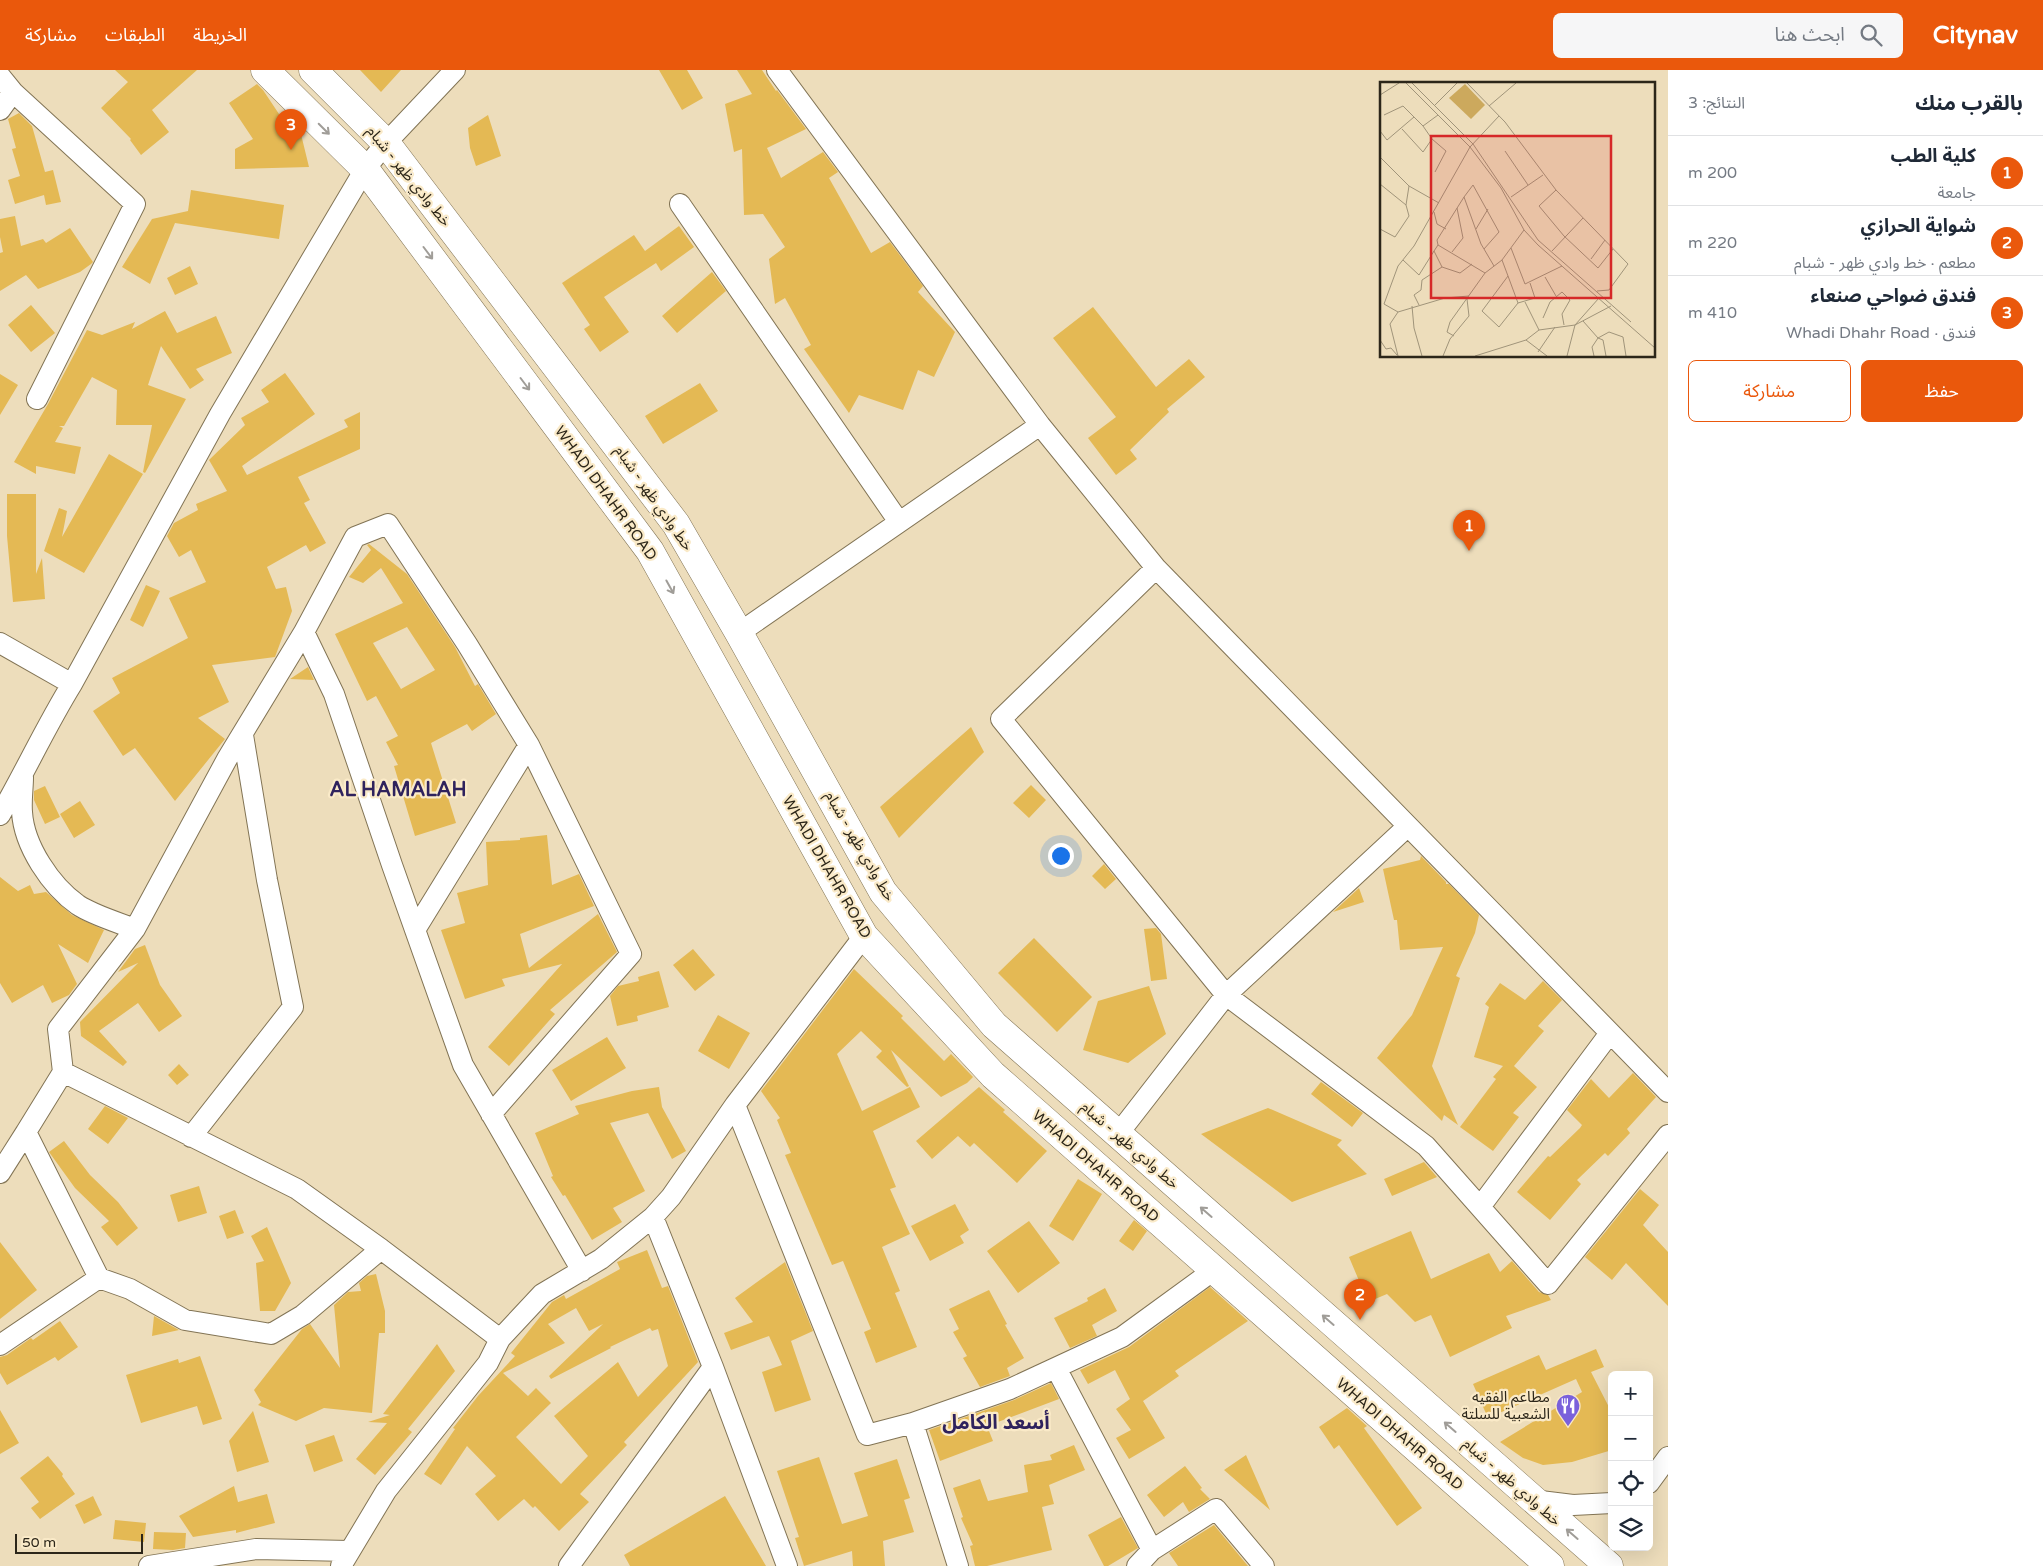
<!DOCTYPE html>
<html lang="ar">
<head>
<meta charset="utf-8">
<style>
	:root { --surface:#fff; --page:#f6f6f7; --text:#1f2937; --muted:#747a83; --line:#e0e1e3; --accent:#ea580c }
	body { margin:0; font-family:"Varela Round","Noto Sans Arabic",sans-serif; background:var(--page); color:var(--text); direction:rtl }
	.controls { position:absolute; right:15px; bottom:15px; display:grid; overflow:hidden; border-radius:8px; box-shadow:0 5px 20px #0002 }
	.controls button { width:45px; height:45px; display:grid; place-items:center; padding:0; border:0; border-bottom:1px solid var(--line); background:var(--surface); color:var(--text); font:25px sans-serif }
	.scale { position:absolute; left:15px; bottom:12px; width:128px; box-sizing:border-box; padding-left:5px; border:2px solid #2c2619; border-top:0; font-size:14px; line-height:18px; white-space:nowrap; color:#2c2619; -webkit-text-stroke:4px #faeac8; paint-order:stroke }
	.you { position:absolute; left:1060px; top:785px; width:18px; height:18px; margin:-12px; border:4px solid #fff; border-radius:50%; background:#1a73e8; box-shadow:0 0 0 8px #1a73e833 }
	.badge { display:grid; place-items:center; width:32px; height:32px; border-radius:50%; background:var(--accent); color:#fff; font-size:16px; font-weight:700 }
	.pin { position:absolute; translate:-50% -41px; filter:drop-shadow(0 1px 2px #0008) }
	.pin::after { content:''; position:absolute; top:26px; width:18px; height:15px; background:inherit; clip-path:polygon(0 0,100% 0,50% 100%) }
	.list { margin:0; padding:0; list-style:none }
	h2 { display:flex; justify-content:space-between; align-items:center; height:65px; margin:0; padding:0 20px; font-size:21px }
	h2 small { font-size:16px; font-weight:400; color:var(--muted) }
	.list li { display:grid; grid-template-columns:32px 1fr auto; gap:15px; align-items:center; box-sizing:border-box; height:70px; padding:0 20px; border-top:1px solid var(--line) }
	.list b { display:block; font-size:19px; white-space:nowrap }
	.list p { margin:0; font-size:16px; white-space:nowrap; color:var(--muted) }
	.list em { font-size:16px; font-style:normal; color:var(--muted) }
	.actions { display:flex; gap:10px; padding:15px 20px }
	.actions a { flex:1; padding:11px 0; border:1px solid var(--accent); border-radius:8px; text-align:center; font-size:18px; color:var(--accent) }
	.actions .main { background:var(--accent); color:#fff }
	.icon { flex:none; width:28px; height:28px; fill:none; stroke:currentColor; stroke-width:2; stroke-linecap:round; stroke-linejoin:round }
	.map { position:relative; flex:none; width:1668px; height:1496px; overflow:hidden; direction:ltr }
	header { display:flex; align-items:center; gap:30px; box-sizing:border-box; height:70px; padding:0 25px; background:var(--accent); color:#fff }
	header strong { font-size:24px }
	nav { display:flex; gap:28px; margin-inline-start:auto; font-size:18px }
	.search { width:350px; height:45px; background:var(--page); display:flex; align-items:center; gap:12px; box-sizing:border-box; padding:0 18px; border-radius:8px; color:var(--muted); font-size:19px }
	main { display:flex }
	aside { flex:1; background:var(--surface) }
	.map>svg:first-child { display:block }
	.building { fill:#e4b954; fill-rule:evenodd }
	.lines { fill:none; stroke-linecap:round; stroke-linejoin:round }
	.minor-casing { stroke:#827455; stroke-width:22 }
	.primary-casing { stroke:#827455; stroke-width:29 }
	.minor { stroke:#fff; stroke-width:20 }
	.primary { stroke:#fff; stroke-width:28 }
	.oneway { stroke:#a09d98 }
	.labels { text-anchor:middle; stroke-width:4.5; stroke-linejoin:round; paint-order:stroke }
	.street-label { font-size:15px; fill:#2c2619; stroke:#faeac8 }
	.poi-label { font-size:15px; fill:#2c2619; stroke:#faeac8; text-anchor:end }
	.district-label { font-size:20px; font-weight:bold; fill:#2f225d; stroke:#faeac8 }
	.inset-road { fill:none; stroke:#a0947a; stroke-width:1 }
	.view { fill:#d62828; fill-opacity:0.15; stroke:#d62828; stroke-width:2.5 }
	.inset-edge { fill:none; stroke:#2c2619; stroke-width:2.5 }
</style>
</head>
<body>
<header>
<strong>Citynav</strong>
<div class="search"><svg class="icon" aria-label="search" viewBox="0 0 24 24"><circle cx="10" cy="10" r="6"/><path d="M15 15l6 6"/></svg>ابحث هنا</div>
<nav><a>الخريطة</a><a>الطبقات</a><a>مشاركة</a></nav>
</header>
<main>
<aside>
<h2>بالقرب منك<small>النتائج: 3</small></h2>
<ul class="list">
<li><span class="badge">1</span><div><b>كلية الطب</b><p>جامعة</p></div><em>200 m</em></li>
<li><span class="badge">2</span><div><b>شواية الحرازي</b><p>مطعم · خط وادي ظهر - شبام</p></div><em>220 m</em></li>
<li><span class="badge">3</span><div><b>فندق ضواحي صنعاء</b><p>فندق · Whadi Dhahr Road</p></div><em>410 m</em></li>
</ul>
<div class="actions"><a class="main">حفظ</a><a>مشاركة</a></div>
</aside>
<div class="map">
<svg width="1668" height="1496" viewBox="0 0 1668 1496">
	<rect width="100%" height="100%" fill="#edddbb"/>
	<path class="building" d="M115,0H197L152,40L169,62L141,85L130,70L131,69L101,38L128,12Z
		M360,0H401L381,22Z
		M659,0H687L703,28L682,40Z
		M737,0H762L776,21L777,20L806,59L767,78L781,108L823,82L838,102L829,108L871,183L890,172L923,216L918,222L955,262L934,307L918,300L903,340L859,325L849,343L804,279L811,275L785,228L775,234L769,189L785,177L763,144L744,145L742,79L734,82L725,34L752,24Z
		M257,14L263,20L285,53L292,49L299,56L309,97L235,99V79L253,69L229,33Z
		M19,43L32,56L45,102L53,100L61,132L46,135L44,125L15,134L8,110L20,106L12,79L16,78L8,49Z
		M488,45L501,86L476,96L470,78L468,58Z
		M191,120L284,135L279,169L175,153L150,214L122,197L152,149L188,141Z
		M15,146L21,176L43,169L46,173L70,158L93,192L91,194L80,202L38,219L26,205L0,221V183L3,182L0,167V149Z
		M679,156L694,177L661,201L656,193L604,227L629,262L600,282L584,259L590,255L562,213L634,165L645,181Z
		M190,196L198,214L175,225L167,208Z
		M712,202L726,221L677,263L662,246Z
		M31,235L55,263L31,282L8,255Z
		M1093,237L1156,317L1189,289L1205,307L1167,339L1169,342L1130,380L1137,389L1116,405L1088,368L1116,347L1053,268Z
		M165,241L177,263L216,246L232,283L196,299L204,310L190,319L161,276L148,315L186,329L145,403L143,402L152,355H116L117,320L92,307L64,356H59L63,358L55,372L81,377L75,404L36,396V404L14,392L48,334L87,260L102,265L135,252L132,259Z
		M285,303L315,344L242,396L247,405L348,357L344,350L360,342V379L298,407L310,430L304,433L326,473L310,482L306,475L267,497L276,519L286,517L292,541L275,587L212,595L229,632L198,648L225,669L175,731L135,678L123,686L93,641L120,623L112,608L188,568L169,528L206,512L191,480L179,487L167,466L174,453L198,440L196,434L227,421L209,390L245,355L241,348L269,332L261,320Z
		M0,304L18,315L0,345Z
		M700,313L718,341L663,374L645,346Z
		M109,384L143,404L84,503L44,481L59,438L67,441L62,467Z
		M7,424H36V504L42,488L45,529L13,532L7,466Z
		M369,474L407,504L455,577L475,616L478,614L496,644L472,661L467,654L431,673L456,753L415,766L394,696L398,695L386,672L398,666L376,626L367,631L335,564L403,533L381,498L363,513L349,507L371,480L367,475ZM407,557L435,600L401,619L373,573Z
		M146,515L160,521L143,557L130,550Z
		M308,597L314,610L290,609Z
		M971,657L984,682L899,768L880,737Z
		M1031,715L1046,730L1029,748L1013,733Z
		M45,716L60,747L45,754L34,730V721Z
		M80,731L95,755L74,768L60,744Z
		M547,765L552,815L579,804L594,836L520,864L529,898L598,844L617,882L550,940L555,944L509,996L488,977L562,894L502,909L505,916L465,929L441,860L465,853L457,823L488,815L486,772L520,770V768Z
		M1421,786L1446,812V814H1449L1479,845L1475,863L1456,906L1460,908L1432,996L1458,1055L1444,1045L1442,1051L1377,988L1412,945L1443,877L1400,880L1397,850H1394L1383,799L1420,790Z
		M1104,794L1116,809L1105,819L1092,806Z
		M0,807L18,821L30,815L34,824L46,822L72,845L104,860L88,893L58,874L77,914L69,925L52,933L43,915L12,933L0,913Z
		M1359,818L1364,832L1333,842Z
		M1156,858L1161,864L1167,909L1151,911L1144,859Z
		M1034,868L1092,927L1057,962L998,903Z
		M145,875L160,915L182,946L159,962L138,933L99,961L127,992L123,996L81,966L80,952L138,893L118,902L135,879Z
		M693,879L715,905L695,921L673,895Z
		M854,899L903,946L901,948L944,991L951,984L973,1007L967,1013L941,1027L891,980L909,1016L907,1017L876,987L882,981L861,961L837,984L862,1041L910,1017L920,1037L873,1061L896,1117L890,1119L910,1164L882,1177L900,1221L895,1223L917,1277L876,1293L864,1262L871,1259L843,1191L832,1195L785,1085L791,1083L777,1050L780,1048L761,1021Z
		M659,901L669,937L637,946L638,951L617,956L610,926L618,916L639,911L638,907Z
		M1543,911L1562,930L1538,956L1544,961L1514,996L1537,1017L1513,1043L1519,1047L1493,1081L1460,1057L1496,1009L1493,1007L1503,996L1474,987L1489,937L1485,934L1500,913L1525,930Z
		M1149,916L1166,964L1128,993L1083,980L1098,931Z
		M718,945L750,963L729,999L698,981Z
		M607,967L626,998L571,1031L552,1000Z
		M179,994L189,1005L177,1015L168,1005Z
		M1633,1003L1656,1027L1627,1059L1630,1063L1608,1086L1605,1083L1577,1110L1581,1114L1550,1150L1517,1122L1548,1086L1550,1087L1580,1058L1582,1055L1567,1040L1591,1009L1609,1028Z
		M1321,1012L1363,1043L1352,1057L1311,1024Z
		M659,1017L662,1037L686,1081L672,1089L648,1043L610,1053L645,1121L613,1138L622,1152L592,1170L565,1125L563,1126L551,1107L553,1106L535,1063L579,1044L575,1036L632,1021Z
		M979,1017L1005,1040L1003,1042L1047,1081L1017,1113L974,1073L970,1077L958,1066L932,1089L916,1071Z
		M105,1036L128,1048L108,1074L88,1059Z
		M1268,1038L1342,1070L1337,1075L1367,1104L1292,1132L1201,1064Z
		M64,1071L90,1105L118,1132L138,1158L117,1176L101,1157L109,1151L75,1118L49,1082Z
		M1424,1092L1437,1107L1392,1126L1384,1109Z
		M1078,1109L1102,1124L1073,1171L1049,1156Z
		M199,1116L207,1143L178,1152L170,1125Z
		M1640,1119L1659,1135L1643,1155L1668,1182V1236L1626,1193L1612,1210L1585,1187Z
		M955,1134L969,1160L960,1166L964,1173L930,1191L911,1156Z
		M235,1140L244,1163L227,1169L219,1146Z
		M1134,1150L1147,1161L1133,1181L1119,1171Z
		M1029,1151L1060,1193L1018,1223L987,1181Z
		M267,1157L291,1213L275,1241H260L256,1193L264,1191L251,1166Z
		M1411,1161L1431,1209L1489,1183L1500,1202L1512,1191L1539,1222L1548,1225L1551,1230L1506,1246L1512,1258L1450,1287L1431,1245L1415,1252L1387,1224L1368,1232L1349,1187Z
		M0,1172L37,1220L0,1249Z
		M647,1180L662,1218L668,1216L698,1292L624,1372L627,1375L580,1424L589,1432L559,1461L535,1436L533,1438L524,1429L498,1451L475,1424L496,1406L467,1376L441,1415L424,1404L455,1359L453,1358L478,1326L515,1286L511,1283L552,1232L564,1225L566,1229L620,1199L617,1192ZM576,1238L589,1261L603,1254L549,1306L551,1309L611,1278L610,1277L650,1258L652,1261L658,1259L668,1296L638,1327L618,1292L554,1346L588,1386L561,1414L516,1367L551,1333L536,1318L528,1326L503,1303L565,1273L548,1254Z
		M785,1192L813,1261L791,1271L811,1330L775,1342L762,1302L782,1295L769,1266L731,1280L724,1263L753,1252L735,1228Z
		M376,1204L385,1241V1263H379L372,1343L324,1338L296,1351L258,1335L261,1332L254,1320L302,1259L310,1254L340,1298L334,1235L348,1222L361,1221L359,1213L367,1206Z
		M1210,1217L1248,1251L1175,1301L1179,1306L1143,1331L1165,1368L1129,1389L1116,1368L1131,1360L1116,1339L1130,1329L1115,1300L1088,1314L1080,1300L1129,1277Z
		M1105,1218L1117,1241L1092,1255L1097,1266L1070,1278L1054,1248L1088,1231L1087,1228Z
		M989,1220L1007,1254L1005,1255L1024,1288L1007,1298L1010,1306L980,1317L963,1288L967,1286L953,1262L959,1259L949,1239Z
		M154,1246L179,1260L152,1266Z
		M60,1251L78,1277L58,1291L55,1287L7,1315L0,1303V1287L7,1285L31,1268L33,1270Z
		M437,1274L455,1301L408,1359L412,1362L375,1405L356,1389L387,1353L368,1352L390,1345L383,1344Z
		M1596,1279L1604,1297L1591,1302L1612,1343V1380L1572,1392L1543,1395L1523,1388L1500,1372L1582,1322L1576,1309L1488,1348L1473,1314L1539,1285L1546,1300Z
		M200,1286L222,1349L203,1355L197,1336L141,1353L126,1305L178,1289L179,1293Z
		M1051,1313L1059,1329L987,1356L993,1371L940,1391L929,1360L1014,1330Z
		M1347,1338L1367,1356L1364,1358L1422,1438L1397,1456L1339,1375L1334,1379L1319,1357Z
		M0,1340L19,1373L0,1384Z
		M253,1341L269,1392L237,1402L229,1371Z
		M334,1365L343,1391L314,1402L305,1375Z
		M1074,1375L1085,1400L1049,1415L1054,1434L1042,1437L1052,1480L987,1496H975L970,1476L973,1475L961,1448L963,1447L953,1418L980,1409L988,1431L1028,1422L1024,1395L1052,1390L1050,1385Z
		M1246,1385L1270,1440L1224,1400Z
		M48,1386L63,1404L62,1406L75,1424L40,1449L31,1438L39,1432L20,1408Z
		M819,1387L842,1454L868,1446L854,1403L897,1389L910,1428L904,1430L914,1462L883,1471L885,1496H853L852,1481L804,1496L795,1468L799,1467L777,1401Z
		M1185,1396L1202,1418L1200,1419L1210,1429L1189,1442L1183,1432L1164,1447L1147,1425Z
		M234,1416L238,1432L267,1424L275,1453L236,1463V1460L193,1467L179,1446Z
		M93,1426L102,1445L84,1454L75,1435Z
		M725,1426L766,1496H630L624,1485Z
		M1121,1447L1138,1478L1108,1496H1104L1088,1465Z
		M115,1450L146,1453L144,1472L113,1469Z
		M1214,1455L1248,1496H1178L1169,1483Z
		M154,1462L186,1463L185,1478L173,1480L153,1479Z"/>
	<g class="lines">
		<defs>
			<path id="minor" d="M777,0L1040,355L1156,498L1668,1022
				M0,6L13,22L0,40
				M13,22L135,134L37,329
				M680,134L899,452
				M1156,498L1001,649L1226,925L1426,1076L1548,1214L1668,1065
				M304,562L227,689L135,859L58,959L63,1002L297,1119L381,1179L500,1269
				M739,563L1040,355
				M0,573L72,614
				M23,707C23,718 21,730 22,742C24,776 51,816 78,835C93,845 117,852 135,859
				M0,745C25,702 46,656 72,614L220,344L365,99L386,73L455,0
				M415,860L529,675
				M63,1002L26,1062L99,1208
				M735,1035L867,1365L913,1353L1010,1319L1122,1267L1214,1200
				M491,1044L631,884L529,675L467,574L388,454L355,467L304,562L334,624L392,795L463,995L582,1201
				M1118,1064L1226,925L1408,756
				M191,1067L293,937L267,810L243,665
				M0,1103L26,1062
				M1480,1137L1610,963
				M653,1147L713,1297L787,1496
				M0,1275L99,1208L130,1219L185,1250L271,1264L303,1245L381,1179
				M1056,1298L1152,1480
				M913,1353L958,1496
				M1649,1413L1668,1387
				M1532,1430L1573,1435L1612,1433
				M149,1496L256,1479L349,1481
				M341,1496L386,1421L488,1293L500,1269L542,1224L601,1189L653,1147L671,1127L735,1035L864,866
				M569,1496L713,1297
				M1137,1496L1152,1480L1216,1439L1264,1496"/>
			<path id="primary" d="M265,0L365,99L650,481L864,866L993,1005L1550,1496
				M313,0L386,73L676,454L739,563L883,822L994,955L1609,1496"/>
		</defs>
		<use href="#minor" class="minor-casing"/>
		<use href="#primary" class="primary-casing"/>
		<use href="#minor" class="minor"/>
		<use href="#primary" class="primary"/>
	</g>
	<defs><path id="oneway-shaft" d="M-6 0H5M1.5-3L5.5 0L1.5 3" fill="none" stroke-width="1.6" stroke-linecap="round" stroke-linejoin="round" transform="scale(1.25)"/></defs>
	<g class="oneway">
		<use href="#oneway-shaft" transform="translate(324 59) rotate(45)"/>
		<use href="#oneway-shaft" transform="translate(428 183) rotate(53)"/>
		<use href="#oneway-shaft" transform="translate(525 314) rotate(53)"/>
		<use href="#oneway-shaft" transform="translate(670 517) rotate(61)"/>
		<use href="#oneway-shaft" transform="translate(1206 1142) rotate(-139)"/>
		<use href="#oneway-shaft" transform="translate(1328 1250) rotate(-139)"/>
		<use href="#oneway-shaft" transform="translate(1450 1357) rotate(-139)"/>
		<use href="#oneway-shaft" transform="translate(1572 1464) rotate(-139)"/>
	</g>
	<defs>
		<symbol id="restaurant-pin" viewBox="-11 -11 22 30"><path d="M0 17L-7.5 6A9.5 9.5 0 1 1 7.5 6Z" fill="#7a61db" stroke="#faeac8"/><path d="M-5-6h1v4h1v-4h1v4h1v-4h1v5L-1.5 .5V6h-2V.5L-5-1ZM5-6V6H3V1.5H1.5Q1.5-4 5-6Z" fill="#fff"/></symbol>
	</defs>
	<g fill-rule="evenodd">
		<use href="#restaurant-pin" x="1554" y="1322" width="28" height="38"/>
	</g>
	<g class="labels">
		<g class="street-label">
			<text transform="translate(409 106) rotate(51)" y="5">خط وادي ظهر - شبام</text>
			<text transform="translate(606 423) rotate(54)" y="5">WHADI DHAHR ROAD</text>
			<text transform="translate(654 428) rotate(55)" y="5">خط وادي ظهر - شبام</text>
			<text transform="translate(860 776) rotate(60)" y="5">خط وادي ظهر - شبام</text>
			<text transform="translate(827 797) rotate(60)" y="5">WHADI DHAHR ROAD</text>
			<text transform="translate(1130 1075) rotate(41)" y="5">خط وادي ظهر - شبام</text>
			<text transform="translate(1096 1096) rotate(41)" y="5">WHADI DHAHR ROAD</text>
			<text transform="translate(1400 1364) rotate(41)" y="5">WHADI DHAHR ROAD</text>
			<text transform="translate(1512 1412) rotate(41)" y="5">خط وادي ظهر - شبام</text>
		</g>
		<g class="poi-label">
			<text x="1550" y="1332">مطاعم الفقيه<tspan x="1550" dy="17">الشعبية للسلتة</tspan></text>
		</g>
		<g class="district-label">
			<text x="398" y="726">AL HAMALAH</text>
			<text x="996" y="1359">أسعد الكامل</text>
		</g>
	</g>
	<g transform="translate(1380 12)">
		<rect width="275" height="275" fill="#edddbb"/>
		<path d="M85,2L105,23L91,37L69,16Z" fill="#cca95d"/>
		<path class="inset-road" d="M26,1L90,65L121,106L144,148L158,163L275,266M32,1L93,62L158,158L251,240M87,1L125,40L176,108L248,182L229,208L217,209M0,13L19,1M54,24L77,1M109,24L136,1M4,33L23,24L43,44L58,33M22,47L43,70L52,57L43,44M0,49L7,58L34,35M52,57L66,69L55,90M125,69L148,103M0,75L29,104L59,121M0,102L26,123M176,108L159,124L184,154L218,186L233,167M84,115L57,158L58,163L105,191M131,115L163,93M54,130L57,142L66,147M0,147L15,155L29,134L26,123L29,104M96,147L108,127M58,163L54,169L62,185M131,166L145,202L182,184M104,167L119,150L93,103L84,115L101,162L104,167L114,184M172,169L203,136M72,170L83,156L77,126M211,177L225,158M23,178L39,193L54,169M122,178L128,194L138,221L119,245L102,229L128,194M165,195L176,214M89,214L65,216L18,230L4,222L18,184L34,164L90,65L119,34M145,220L159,248M138,221L155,216L150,201M39,223L34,213L41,208L42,198L62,185L80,191L92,182M32,224L34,246L42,274M163,236L170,220L182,210L190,218L182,232L184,243M203,239L218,256L212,265L214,274M74,254L67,250L70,240L105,191L122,178L144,148M0,258L6,267L11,266L17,273M146,258L167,274M158,270L175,245M18,274L10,242L18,230M63,274L70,257L89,234L87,217M95,274L146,258L159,248L195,243L231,224M187,274L195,243L219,216M226,274L223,258L218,256L229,250L243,255L246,274"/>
		<path class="view" d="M51,54H231V216H51Z"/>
		<rect width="275" height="275" class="inset-edge"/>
	</g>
</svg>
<div class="controls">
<button>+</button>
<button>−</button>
<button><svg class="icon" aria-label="locate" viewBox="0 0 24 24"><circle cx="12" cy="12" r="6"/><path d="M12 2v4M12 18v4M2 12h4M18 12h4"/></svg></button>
<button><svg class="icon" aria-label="layers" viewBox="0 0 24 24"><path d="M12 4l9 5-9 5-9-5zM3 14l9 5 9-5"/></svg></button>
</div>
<div class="scale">50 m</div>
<div class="you"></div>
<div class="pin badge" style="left:1469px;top:481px">1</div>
<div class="pin badge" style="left:1360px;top:1250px">2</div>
<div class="pin badge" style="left:291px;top:80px">3</div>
</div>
</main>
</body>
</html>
